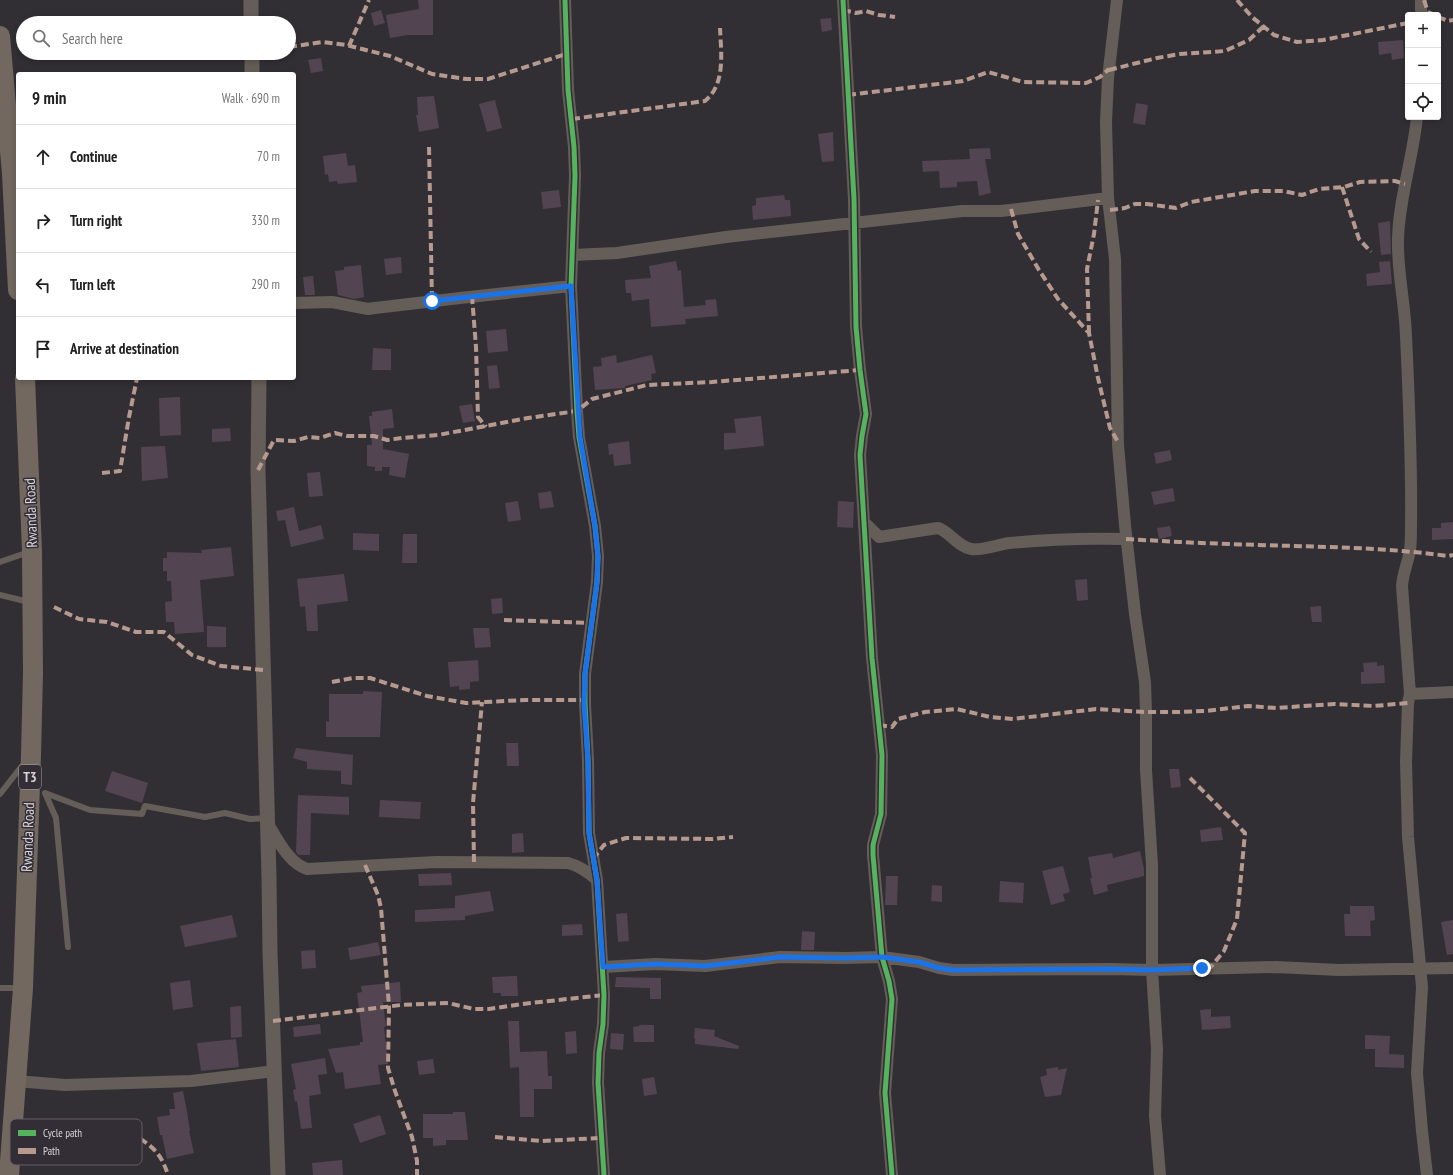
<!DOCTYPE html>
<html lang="en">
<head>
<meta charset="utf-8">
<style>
	:root { --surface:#fff; --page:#f2f2f2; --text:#222; --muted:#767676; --line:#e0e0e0 }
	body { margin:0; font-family:"PT Sans Narrow",sans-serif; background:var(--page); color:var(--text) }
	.controls { position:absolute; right:12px; top:12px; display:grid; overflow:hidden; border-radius:4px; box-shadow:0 2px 6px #0003 }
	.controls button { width:36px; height:36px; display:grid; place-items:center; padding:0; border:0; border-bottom:1px solid var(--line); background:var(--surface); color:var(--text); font:20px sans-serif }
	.stop { position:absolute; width:12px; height:12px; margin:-9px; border:3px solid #1a73e8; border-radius:50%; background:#fff }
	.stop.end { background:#1a73e8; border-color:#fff; box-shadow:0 1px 4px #0008 }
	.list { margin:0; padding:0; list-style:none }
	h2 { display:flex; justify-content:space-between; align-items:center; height:52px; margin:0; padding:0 16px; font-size:17px }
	h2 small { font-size:13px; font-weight:400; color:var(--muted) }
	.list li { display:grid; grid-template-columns:26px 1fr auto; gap:12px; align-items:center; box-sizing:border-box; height:64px; padding:0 16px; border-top:1px solid var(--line) }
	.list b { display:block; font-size:15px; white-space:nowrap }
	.list em { font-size:13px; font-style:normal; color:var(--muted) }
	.icon { flex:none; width:22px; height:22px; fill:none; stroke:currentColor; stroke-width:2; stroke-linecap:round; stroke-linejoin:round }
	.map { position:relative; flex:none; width:1453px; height:1175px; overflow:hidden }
	.search { position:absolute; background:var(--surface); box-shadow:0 2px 6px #0003; left:16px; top:16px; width:280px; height:44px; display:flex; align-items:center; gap:10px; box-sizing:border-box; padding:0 14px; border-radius:22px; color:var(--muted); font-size:15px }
	.panel { position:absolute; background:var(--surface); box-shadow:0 2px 6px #0003; left:16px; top:72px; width:280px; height:308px; border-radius:4px }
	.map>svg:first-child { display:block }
	.building { fill:#524450 }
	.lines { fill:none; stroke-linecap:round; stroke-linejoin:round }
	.service { stroke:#655d57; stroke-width:6 }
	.minor { stroke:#655d57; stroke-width:12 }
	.tertiary { stroke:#655d57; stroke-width:15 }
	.trunk { stroke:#726860; stroke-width:20 }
	.quiet { stroke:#b69a8f; stroke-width:4; stroke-dasharray:8 4; stroke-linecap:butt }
	.cycleway-casing { stroke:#332d36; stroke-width:8 }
	.cycleway { stroke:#56b35d; stroke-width:5 }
	.route { stroke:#1a73e8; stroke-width:5 }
	.labels { text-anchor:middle; stroke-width:3; stroke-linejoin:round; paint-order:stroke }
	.shield { fill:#332d36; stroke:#a6a3a9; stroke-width:1 }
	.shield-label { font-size:14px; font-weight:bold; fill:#d8d5da }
	.street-label { font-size:15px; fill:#d8d5da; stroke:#332d36 }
	.key { fill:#332d36; stroke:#655f67; stroke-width:1 }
	.key-label { font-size:11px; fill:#d8d5da }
</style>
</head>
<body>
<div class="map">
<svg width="1453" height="1175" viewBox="0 0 1453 1175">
	<rect width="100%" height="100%" fill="#322f34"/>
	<path class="building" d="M418,0H433V35H407L390,38L386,15L419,9Z
		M381,10L385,23L374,26L371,13Z
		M831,18L832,30L822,32L820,19Z
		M1403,40L1404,58L1392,60L1391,53L1379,55L1378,42Z
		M321,58L323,71L311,73L308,60Z
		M434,96L439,128L419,132L416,115H418L417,97Z
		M495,100L502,128L487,132L479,104Z
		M1136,103L1148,105L1145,125L1133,123Z
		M833,132L834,161L822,162L818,134Z
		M990,148L991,159H985L991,193L979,196L977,181L957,182V187L940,188L939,171L923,172L922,161L970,159L969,149Z
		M346,153L348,166L355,165L357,182L338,184L337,181L329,182L328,174L325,175L323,156Z
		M559,190L561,207L543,209L541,192Z
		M784,195L785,200H790L791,216L753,220L752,206L756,205V198Z
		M1390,221L1391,254L1381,255L1378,223Z
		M401,257L402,273L386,275L384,259Z
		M676,261L678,271L681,270L684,307L706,305L705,300L716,299L718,316L685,319L686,324L651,327L649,299L632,301L631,293H626L625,280L651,278L649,266Z
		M1390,261L1392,284L1367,286L1366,274L1380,272L1379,262Z
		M361,265L364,297L354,299L338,295L335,271L344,270V267Z
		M313,276L315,295H305L303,277Z
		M506,329L508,351L488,353L486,331Z
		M373,348L391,349V370H372Z
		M616,355L617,363L652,355L656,373L651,374L652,380L625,386V388L595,390L593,367L602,366L601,358Z
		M497,365L500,388L489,389L487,366Z
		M180,397L181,435L160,436L159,398Z
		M472,404L475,421L463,423L459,406Z
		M392,409L394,428L383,429V449L409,454L405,478L389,475L390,467H382V471H375V467L367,466V445H372L369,416H372V412Z
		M761,416L764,446L724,450V433H736L734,419Z
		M230,428L231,441L212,442V429Z
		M629,441L631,464L614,466L613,454L609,455L608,444Z
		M165,446L168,478L142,481L141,447Z
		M1170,450L1172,460L1156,464L1154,453Z
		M320,472L323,496L309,497L307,473Z
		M1173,488L1175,501L1154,505L1151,492Z
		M551,491L554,507L540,509L538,493Z
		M518,501L521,520L508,522L505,503Z
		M838,501L854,502L853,528L837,527Z
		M294,507L299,531L321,525L324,539L291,547L285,520L278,521L276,511Z
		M1453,522V539L1432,540V528H1441V523Z
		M1170,526L1172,536L1159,539L1157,528Z
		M353,533L379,534V551L353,550Z
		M403,534H417V563H402Z
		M231,547L234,576L200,580L204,632L175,634L174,622H166L165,602L172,601L171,581H167V571H163V558H167V552L202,553L201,550Z
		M344,574L348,601L317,605L318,631H307L305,606L300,607L297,579Z
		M1087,579L1088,600L1077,601L1075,580Z
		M502,598L503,613L492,614L491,599Z
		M1321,606L1322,622H1312L1310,607Z
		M207,626L226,627V647H207Z
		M473,628H489L491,647L475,648Z
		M478,660L479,681L470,682V689L459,690V686L450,687L448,662Z
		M1377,662V666L1384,665L1385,683L1361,684V672H1364L1363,663Z
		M363,691L382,692L380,737H326V721L329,722V694H363Z
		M506,743H518L519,766H507Z
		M296,748L353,755L352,785L341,784V771L307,769V762L293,758Z
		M1169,769H1179L1181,787L1171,788Z
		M112,771L148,783L142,803L105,791Z
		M298,795L349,797V815L311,813L310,855H298L296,852Z
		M380,800L421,802L420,819L379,817Z
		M1221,827L1223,840L1201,842L1200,830Z
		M523,833L524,852L512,853V834Z
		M1140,851L1144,869V876L1107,885L1108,891L1094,895L1090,878H1092L1088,857L1112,853L1113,858Z
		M1063,866L1070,892L1063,894L1065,901L1051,905L1042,871Z
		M451,873L452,885L419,886L418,874Z
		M886,876H898L897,905H885Z
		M1000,881L1024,883L1023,903L999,902Z
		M932,885L942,886V902L931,901Z
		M490,891L494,911L465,916V920L415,922V910L455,908V896Z
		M1350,906H1374L1375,920L1370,921L1371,936H1345L1344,914H1350Z
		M627,913L629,941L618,942L616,914Z
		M232,915L237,937L185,947L180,926Z
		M1453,920V954L1447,955L1441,922Z
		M582,924L583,935L562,936V925Z
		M802,931L815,932L814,950H801Z
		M378,942L381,955L350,960L348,948Z
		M315,950L316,968L302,969L301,951Z
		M517,976L518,996H501V993H493L492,977Z
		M616,977L661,978V999H650V988L615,987Z
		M190,980L193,1007L173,1010L170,983Z
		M400,982L401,1002H383L386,1027H384L388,1064L378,1065L381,1084L345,1089L343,1072L336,1073L328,1049L360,1045V1042H363L357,993L362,992L361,986Z
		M241,1006L242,1037L231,1038L230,1007Z
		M1211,1009V1017L1230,1016L1231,1028L1202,1030L1200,1010Z
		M508,1021H519L520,1052L547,1051L548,1076H552V1089H534V1117H520L519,1067L510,1068Z
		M320,1024L321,1034L294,1037L293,1027Z
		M639,1025H654V1042H634L633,1027L639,1026Z
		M695,1028L715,1030L714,1036L739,1046L738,1049L695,1044V1038H694Z
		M576,1031L577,1053L566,1054L565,1032Z
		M611,1033L624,1034L623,1050L610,1049Z
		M1365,1035L1390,1036L1389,1054L1404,1055V1068L1375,1067V1049H1365Z
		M236,1039L239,1067L201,1071L197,1043Z
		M325,1058L327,1074L318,1075L321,1094L309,1096L310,1099H309L312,1128L301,1129L297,1101L295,1102L293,1090L296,1089L291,1064Z
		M433,1059L435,1073L419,1075L417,1061Z
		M1058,1067V1070L1067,1068L1061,1095L1045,1097L1040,1077L1047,1075L1046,1069Z
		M654,1077L657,1094L644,1096L642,1079Z
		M183,1091L187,1112L190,1131H189L194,1153L167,1159L162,1135H160L157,1117L170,1115L169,1109H175L173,1093Z
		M453,1112H465L468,1140H446V1145L433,1146V1138H423V1114H453Z
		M380,1115L386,1134L360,1143L353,1124Z
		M342,1160L343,1175H313L312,1163Z"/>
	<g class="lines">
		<path class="service" d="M0,562L29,552
			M0,595L29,602
			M0,794L25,762
			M68,947L56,818L45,793L90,810L142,814L145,806L205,817L225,813L250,819L267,818
			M0,988H20"/>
		<path class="minor" d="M565,0L568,90L574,147L575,176L571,286L577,411L579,437L595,526L598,556L597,582L585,674V704L588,760L589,833L597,880L604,995L603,1024L599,1053L598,1083L604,1175
			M843,0L854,199L856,327L860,370L866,414L862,436L860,455L872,658L882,755L881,814L873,845V855L882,957L889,981L892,999L885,1093L892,1175
			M1117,0L1108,78L1106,122L1108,198L1115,259L1118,445L1125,525L1135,614L1145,682L1146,712V770L1152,865V970L1157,1049L1155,1116L1160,1175
			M1421,0V15
			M1417,117C1413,158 1399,198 1398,239C1397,271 1405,303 1406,336C1409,399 1412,463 1411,526C1411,534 1411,543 1410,550C1408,563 1403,572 1402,586L1410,694L1408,703L1406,762L1408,837L1422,987L1417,1073L1422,1131L1427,1175
			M572,255L617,253L726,237L962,211H1001L1108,198
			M294,303L332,302L368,309L375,308L460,298L571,286
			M865,523L879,537L938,528C950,532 957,546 971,549C984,551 998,544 1010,543C1049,539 1088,538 1126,539
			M1410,694L1453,692
			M267,823C278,839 288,863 307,869L436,862L568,863C580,866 588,872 597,880
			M603,967L656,964L705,966L780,957L845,958L882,957L919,962L939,968L953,970L1110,969L1152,970L1276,967L1339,970L1453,968
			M16,1081L65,1085L191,1081L275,1071"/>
		<path class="tertiary" d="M251,0V23
			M252,53V74
			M259,378L258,470L269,877L270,952L278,1175"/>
		<path class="trunk" d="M0,36L12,174L18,290
			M9,1175L23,988L31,755L33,673L32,551L25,378"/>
		<path class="quiet" d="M1237,0L1252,17L1274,35L1297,42L1323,40L1408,23
			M1424,0L1428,12L1435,15
			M843,10L856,13L866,11L879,15L895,17
			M1438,17L1448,21L1453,20
			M349,46L369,0
			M289,47L322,42L346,45L390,56L432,74L466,79H488L566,54
			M252,53H253
			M1109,70L1157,58L1180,54L1225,51L1249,40L1264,26
			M848,95L963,81L988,72L1023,82L1086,83L1100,77L1109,69
			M572,119L705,101C726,84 721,52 720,28
			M429,147L432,301
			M1342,187L1359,239L1371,252
			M1011,209L1018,234L1039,270L1058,299L1089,333L1098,378L1110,428L1118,442
			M1110,210L1125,208L1135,204H1147L1176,208L1191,202L1255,191H1283L1302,195L1319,189L1344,187L1360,182L1395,181L1405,184
			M472,296L476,347L478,417L486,427
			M1089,333L1087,269L1094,234L1098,200
			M258,470L274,440L294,441L308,437L320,438L335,433L347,436H374L387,440L402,438L438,435L528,418L577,411L592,399L647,385L712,382L860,370
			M102,473L120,471L129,417L137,378
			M1126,539C1161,541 1195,543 1230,544C1303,547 1376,546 1448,556L1453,555
			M54,607L79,619L107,622L136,632H164L192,655L221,666L264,670
			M504,620L591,623
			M332,682L353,678H370L427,696L466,703L525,700H585
			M879,725L892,727L898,719L925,712L957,709L990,717L1013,719L1096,709L1146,712H1180L1205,711L1248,706L1276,708L1334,704L1374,706L1408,703
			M1190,778L1245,833L1237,919L1224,951L1210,968
			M593,859L604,845L626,838L712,839L733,837
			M474,862L473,803L482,702
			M365,865L378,895L381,908L389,1006L388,1068L395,1091L412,1137L417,1161V1175
			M273,1021L401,1005L448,1003L474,1009H489L522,1004L604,995
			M130,1132C151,1146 160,1150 168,1175
			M495,1137L541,1141L601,1138"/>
		<defs>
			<path id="cycleway" d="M565,0L568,90L574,147L575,176L571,286L577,411L579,437L595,526L598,556L597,582L585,674V704L588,760L589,833L597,880L604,995L603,1024L599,1053L598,1083L604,1175
				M843,0L854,199L856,327L860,370L866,414L862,436L860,455L872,658L882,755L881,814L873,845V855L882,957L889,981L892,999L885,1093L892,1175"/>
		</defs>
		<use href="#cycleway" class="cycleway-casing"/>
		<use href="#cycleway" class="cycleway"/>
	</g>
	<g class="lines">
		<path class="route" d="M432,301L571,286L580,437L595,526L598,556L597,582L585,674L584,704L588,760L589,833L597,880L603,967L656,964L705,966L780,957L845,958L882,957L919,962L939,968L953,970L1110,969L1152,970L1202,968"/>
	</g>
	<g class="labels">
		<rect class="shield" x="19" y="765" width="22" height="24" rx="3"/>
		<g class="shield-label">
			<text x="30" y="782">T3</text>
		</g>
		<g class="street-label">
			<text transform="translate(31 513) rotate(-92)" y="5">Rwanda Road</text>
			<text transform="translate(28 837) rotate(-88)" y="5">Rwanda Road</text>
		</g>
	</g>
	<rect x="10" y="1119" width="132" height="46" rx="6" class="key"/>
	<rect x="18" y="1130" width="18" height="6" fill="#56b35d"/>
	<rect x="18" y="1148" width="18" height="6" fill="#b69a8f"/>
	<g class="key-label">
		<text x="43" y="1137">Cycle path</text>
		<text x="43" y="1155">Path</text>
	</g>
</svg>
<div class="controls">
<button>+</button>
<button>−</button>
<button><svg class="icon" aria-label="locate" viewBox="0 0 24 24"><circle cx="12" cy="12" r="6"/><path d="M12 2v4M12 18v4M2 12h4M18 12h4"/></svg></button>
</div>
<div class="stop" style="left:432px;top:301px"></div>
<div class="stop end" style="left:1202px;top:968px"></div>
<div class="search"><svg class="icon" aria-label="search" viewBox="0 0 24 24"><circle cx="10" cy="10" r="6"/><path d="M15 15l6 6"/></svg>Search here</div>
<section class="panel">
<h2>9 min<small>Walk · 690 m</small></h2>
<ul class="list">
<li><svg class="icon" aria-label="ahead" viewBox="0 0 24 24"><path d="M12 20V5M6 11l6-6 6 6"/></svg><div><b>Continue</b></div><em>70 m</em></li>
<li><svg class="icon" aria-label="right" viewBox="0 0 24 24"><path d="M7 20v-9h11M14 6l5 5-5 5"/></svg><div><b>Turn right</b></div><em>330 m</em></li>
<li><svg class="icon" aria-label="left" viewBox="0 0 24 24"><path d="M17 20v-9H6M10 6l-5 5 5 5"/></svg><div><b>Turn left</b></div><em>290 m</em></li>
<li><svg class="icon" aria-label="arrive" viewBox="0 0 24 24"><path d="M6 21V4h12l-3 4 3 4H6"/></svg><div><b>Arrive at destination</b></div></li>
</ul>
</section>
</div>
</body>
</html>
